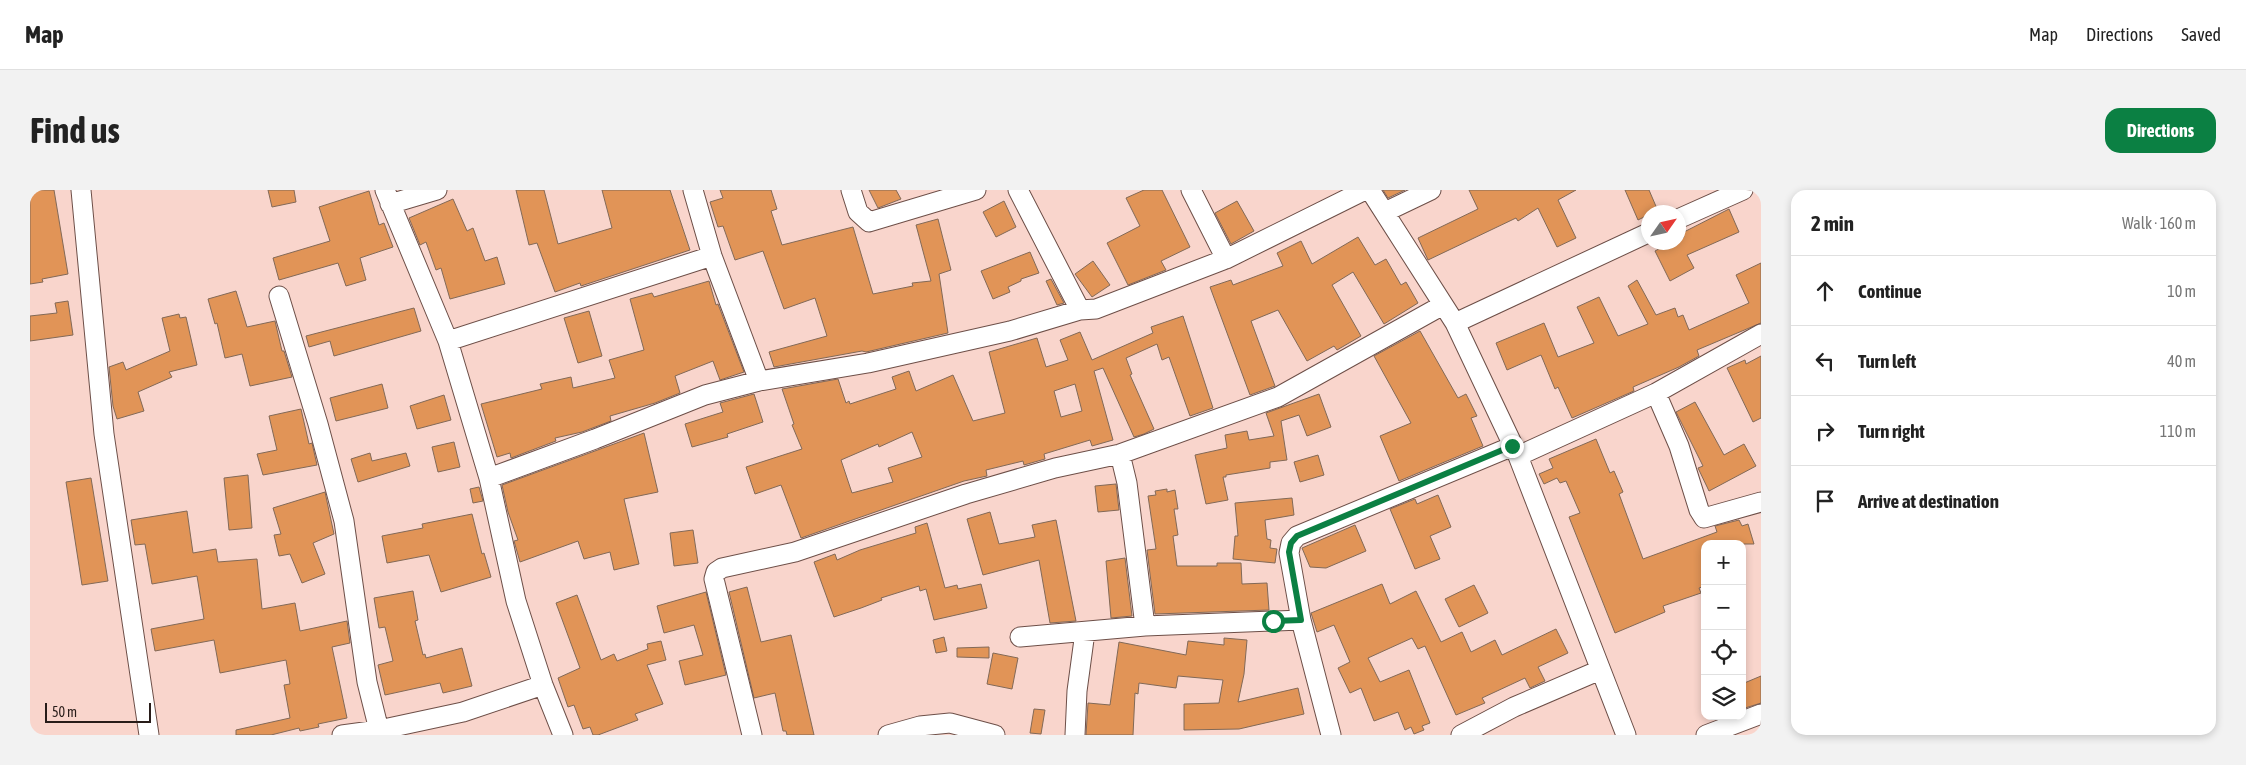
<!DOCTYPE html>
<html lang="en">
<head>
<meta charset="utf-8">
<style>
	:root { --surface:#fff; --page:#f2f2f2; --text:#222; --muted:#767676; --line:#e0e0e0; --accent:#0b8043 }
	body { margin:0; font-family:"Asap Condensed",sans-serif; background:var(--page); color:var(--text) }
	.controls { position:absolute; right:15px; bottom:15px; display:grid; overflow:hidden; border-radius:10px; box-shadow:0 2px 8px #0003 }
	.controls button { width:45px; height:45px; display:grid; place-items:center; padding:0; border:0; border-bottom:1px solid var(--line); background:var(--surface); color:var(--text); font:25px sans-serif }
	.compass { position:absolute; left:1611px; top:15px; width:45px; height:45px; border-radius:50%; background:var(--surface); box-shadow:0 2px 8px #0003; rotate:56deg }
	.scale { position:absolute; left:15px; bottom:12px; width:106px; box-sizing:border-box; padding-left:5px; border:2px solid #281c19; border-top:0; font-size:14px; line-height:18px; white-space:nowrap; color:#281c19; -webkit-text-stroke:4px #f9d5cc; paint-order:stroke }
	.stop { position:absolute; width:15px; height:15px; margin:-11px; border:4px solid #0b8043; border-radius:50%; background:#fff }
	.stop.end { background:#0b8043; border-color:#fff; box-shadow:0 1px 5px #0008 }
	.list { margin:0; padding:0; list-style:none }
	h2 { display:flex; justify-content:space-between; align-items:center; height:65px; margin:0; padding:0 20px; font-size:21px }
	h2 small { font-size:16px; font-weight:400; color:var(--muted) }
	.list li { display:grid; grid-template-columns:32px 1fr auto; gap:15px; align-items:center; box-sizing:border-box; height:70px; padding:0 20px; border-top:1px solid var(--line) }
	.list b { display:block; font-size:19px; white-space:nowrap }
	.list em { font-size:16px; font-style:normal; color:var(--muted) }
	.icon { flex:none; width:28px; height:28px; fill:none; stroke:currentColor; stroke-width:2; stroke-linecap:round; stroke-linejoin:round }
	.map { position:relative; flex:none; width:1731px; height:545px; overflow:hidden; border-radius:15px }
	header { display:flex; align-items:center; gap:30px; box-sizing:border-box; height:70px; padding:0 25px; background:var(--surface); border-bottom:1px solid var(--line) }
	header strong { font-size:24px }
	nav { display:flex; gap:28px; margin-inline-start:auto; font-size:18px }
	.intro { display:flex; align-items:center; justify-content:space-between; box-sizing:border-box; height:120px; padding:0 30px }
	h1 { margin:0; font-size:35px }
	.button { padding:12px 22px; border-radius:15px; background:var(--accent); color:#fff; font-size:18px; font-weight:700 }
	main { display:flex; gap:30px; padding:0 30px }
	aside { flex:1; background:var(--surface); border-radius:15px; box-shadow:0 2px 8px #0003 }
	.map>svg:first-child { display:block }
	.building { fill:#e19457; stroke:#826957; fill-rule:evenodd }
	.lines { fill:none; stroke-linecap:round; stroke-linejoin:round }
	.minor-casing { stroke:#6d4f48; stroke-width:21 }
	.minor { stroke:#fff; stroke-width:19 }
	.route { stroke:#0b8043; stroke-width:6 }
</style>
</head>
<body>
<header>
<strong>Map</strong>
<nav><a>Map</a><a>Directions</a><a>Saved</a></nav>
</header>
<div class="intro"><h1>Find us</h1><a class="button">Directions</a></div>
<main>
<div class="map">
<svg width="1731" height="545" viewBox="0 0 1731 545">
	<rect width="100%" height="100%" fill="#f9d5cc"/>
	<path class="building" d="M0,0H24L38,84L12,89L13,92L0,94Z
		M238,0H264L266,12L242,17Z
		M486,0H514L528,54L582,38L572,0H640L660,60L551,96L550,93L525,102L507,53L499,55Z
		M690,0H741L747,19L741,21L752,55L823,37L843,104L883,96L882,93L901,91L886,35L908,29L921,80L909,84L918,143L836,162L832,161L744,177L739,162L797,146L785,108L754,119L733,61L705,70L693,36L688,37L680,12L693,8Z
		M839,0H866L871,9L848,18Z
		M1114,0H1132L1160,57L1131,71L1136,80L1098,95L1077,53L1110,36L1096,8Z
		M1353,0H1375L1358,8Z
		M1439,0H1546L1528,10L1546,48L1527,57L1508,18L1488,31L1486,28L1398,70L1388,48L1448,19Z
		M1595,0H1619L1628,21L1618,22V25L1608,30Z
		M339,1L349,35L354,33L363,57L330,68L336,90L316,96L308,73L249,90L243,68L300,51L289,17Z
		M423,9L437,41L443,38L455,71L467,67L475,94L420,109L411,78L406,80L396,52L390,55L379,28Z
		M974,11L986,37L966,47L953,22Z
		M1207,11L1224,41L1201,54L1185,23Z
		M1699,19L1709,42L1657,65L1664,78L1640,91L1625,61L1642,52H1648V49L1654,47L1652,43Z
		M1328,47L1345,75L1356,69L1371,95L1376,92L1388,113L1354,134L1323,82L1302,95L1331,146L1307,160L1304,156L1277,171L1248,120L1221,131L1245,196L1220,205L1180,97L1201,90L1203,95L1253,76L1247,63L1271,51L1282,74Z
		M1000,62L1009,83L991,89V91L978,97L980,102L963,109L951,81Z
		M1063,71L1080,95L1062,107L1045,84Z
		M1731,73V133L1667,160L1669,166L1649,177L1603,197L1604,201L1542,228L1528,197L1525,199L1511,165L1477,180L1466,153L1514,133L1528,167L1564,153L1547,117L1569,107L1588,146L1618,134L1598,96L1607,90L1626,125L1645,118L1648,127L1653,125L1659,140L1719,113L1706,85Z
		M1021,89L1034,113L1027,115L1016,91Z
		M679,91L686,115L688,114L714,182L690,190L683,171L645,186L650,203L625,213L580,226L581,231L552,242L525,248L526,251L481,268L480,263L467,267L451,214L512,199L510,194L541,187L543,198L585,188L579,170L614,160L600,109L622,103L624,107Z
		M206,101L217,137L245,131L252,161H254L262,187L220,196L212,164L195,168L187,133L185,134L178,109Z
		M38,111L43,145L0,151V126L27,123L25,113Z
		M384,118L391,141L304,166L300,151L279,157L276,146Z
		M559,121L572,166L548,173L534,128Z
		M149,124L150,128L156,127L167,175L139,182L142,187L108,202L114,221L87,229L83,216L79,177L93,172L96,180L140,161L132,128Z
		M1153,126L1183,218L1160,226L1139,167L1132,170L1127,154L1096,168L1102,184L1100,185L1124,239L1114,244L1104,247L1073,178L1064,181L1083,250L1062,256L1060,250L1014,264L1015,269L994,275L993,271L956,280L957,286L934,291L771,348L751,295L725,304L716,277L772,259L762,235L764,234L752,199L808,189L816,213L819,211L820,214L866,199L862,187L879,181L886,201L923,185L943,231L975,223L959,162L1007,148L1016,177L1038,170L1030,150L1050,142L1062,170L1123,143L1121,137ZM1045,194L1052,221L1031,227L1024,201ZM882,242L892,267L858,278L863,292L822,303L811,270L848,254L849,257Z
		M1390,141L1428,208L1436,204L1447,226L1441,228L1453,256L1369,291L1350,246L1381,233L1344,166Z
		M1731,166V228L1723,232L1697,178L1715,170L1716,174Z
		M352,194L358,218L306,231L300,208Z
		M724,204L733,232L697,244L698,247L662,257L655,234L693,222L690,213Z
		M1289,204L1301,237L1277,246L1269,225L1251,231L1257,270L1240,272V278L1196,285V287H1193L1198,310L1176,314L1165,265L1197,258L1195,245L1217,241L1219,250L1244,246L1236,223Z
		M414,205L421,230L387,239L380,216Z
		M1665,212L1694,265L1714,254L1726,276L1679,301L1668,278L1673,276L1646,222Z
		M271,219L279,254L282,253L287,275L233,285L227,264L247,260L239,226Z
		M614,243L628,302L594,309L609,374L584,380L580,362L554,369L548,351L490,372L484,351L488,350L478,322L472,295Z
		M1566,249L1580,283L1584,281L1593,302L1589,304L1613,369L1687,342L1685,336L1709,330L1712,336L1718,334L1724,354H1675V396L1669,398L1671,403L1633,416L1635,422L1585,443L1539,327L1550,323L1536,291L1530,293L1527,288L1514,294L1509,284L1523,278L1519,269Z
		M424,252L430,277L408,282L402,257Z
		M340,263L342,271L376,263L380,276L328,292L321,269Z
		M1288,265L1294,285L1270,292L1264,272Z
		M218,285L222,338L199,340L194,288Z
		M61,288L78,391L52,395L36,292Z
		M1086,294L1089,320L1068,322L1065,296Z
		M449,297L453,311L443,313L440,299Z
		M1137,299V302L1145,300L1148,319H1144L1148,345L1143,346L1147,376H1187V373H1211L1212,394L1237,393L1239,420L1125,424L1117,360L1126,359L1118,306L1126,305L1125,301Z
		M295,302L304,344L283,353L295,384L272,393L260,364L249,366L244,345L251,344L243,318Z
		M1408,305L1421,337L1400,346L1410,369L1385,379L1360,319L1385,309L1387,314Z
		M1262,308L1264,325L1235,330L1237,349L1241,350L1240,358L1247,359L1245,373L1203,369L1205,346H1208L1205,313Z
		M157,321L163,363L186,359L188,372L227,369L232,419L265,413L270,441L317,431L320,453L302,457L317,528L288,534L289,537L270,541L269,538L241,545H206V540L260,528L254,495L260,494L256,470L190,483L184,450L125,461L121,439L174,429L167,386L122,394L115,354L105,355L101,330Z
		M960,322L969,354L1005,347L1002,335L1026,330L1046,431L1020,433L1009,370L953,385L937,329Z
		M442,324L452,364L454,363L461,387L411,402L399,365L357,373L352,346L393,338L392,334Z
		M897,333L915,398L927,395L928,399L951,394L957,418L904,430L896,399L890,401L889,396L851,408L852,410L831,418L804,427L784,372L805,364L807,370L830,360L886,343L885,337Z
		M1325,335L1336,361L1296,378L1280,377L1272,358Z
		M663,340L668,373L644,376L640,343Z
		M1095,368L1102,426L1081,428L1076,371Z
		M1352,394L1360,414L1386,401L1411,452L1432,442L1441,462L1465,450L1472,465L1526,439L1538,463L1508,477L1515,491L1500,498L1495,488L1452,508L1455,513L1426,525L1395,456L1388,459L1382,448L1338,468L1350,492L1379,480L1400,533L1392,536L1394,540L1384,544L1381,537L1375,540L1368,522L1344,531L1331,498L1320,503L1308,478L1320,472L1304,435L1287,442L1281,423Z
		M1444,395L1458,423L1429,437L1415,409Z
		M717,397L731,452L761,445L784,545H757L756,541H753L745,503L724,508L699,402Z
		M383,401L388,430L385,431L393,465L395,464L396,468L432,458L442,496L413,503L410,493L355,505L348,475L363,471L355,437L349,438L344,408Z
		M676,402L696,485L655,495L649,471L673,465L664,435L634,443L627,416Z
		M547,405L571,470L584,464L587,471L618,459L617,454L631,451L636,470L617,475L633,514L605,524L608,530L568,545H563L560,537L553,539L544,515L538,517L528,488L550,478L526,413Z
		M914,447L917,461L906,463L903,450Z
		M1194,448L1217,450L1214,484L1208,512L1268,498L1274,524L1209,539L1154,540V514L1189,513L1193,490L1148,486L1146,498L1109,493L1108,504L1105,503L1103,545H1056L1058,513L1080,515L1089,452L1156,465L1158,451L1194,455Z
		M959,457V468L927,467V458Z
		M963,463L988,468L982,499L957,494Z
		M1731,486V513L1712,519V494Z
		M1004,519L1015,520L1011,544L1000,543Z"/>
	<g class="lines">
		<defs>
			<path id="minor" d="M51,0L74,244L119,545
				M355,0L418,151L459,288L486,411L513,495L533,545
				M663,0L682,66L729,191
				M821,0L828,22L839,32L946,0
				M988,0L1050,120
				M1161,0L1196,69
				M1340,0L1425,133L1488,266L1596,545
				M360,14L407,0
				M1355,22L1401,0
				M1648,29L1713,0
				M249,106L288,234L314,331L337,492L349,540
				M1425,133L1618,43
				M418,151L682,66
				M1626,203L1649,256L1669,320L1674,328L1731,312
				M1090,264L1097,293L1115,436
				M1488,266L1626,203L1731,144
				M459,288L565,249L675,205L729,191L838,173L980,141L1050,120L1066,119L1196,69L1335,0
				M1271,430L1259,363L1261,353L1267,346L1483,256
				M990,447L1115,436L1271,430L1301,545
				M312,545L349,540L433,522L513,495
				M722,545L684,389L686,382L692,378L765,362L936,304L1025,278L1090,264L1248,207L1413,115
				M858,545L890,536L920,533L965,545
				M1045,545L1047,501L1055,442
				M1431,545L1484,517L1570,480
				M1676,545L1731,524"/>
		</defs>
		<use href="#minor" class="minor-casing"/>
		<use href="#minor" class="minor"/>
	</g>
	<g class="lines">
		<path class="route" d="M1243,431L1271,430L1259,362L1261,353L1267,346L1482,256"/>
	</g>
</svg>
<div class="controls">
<button>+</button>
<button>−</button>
<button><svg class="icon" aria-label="locate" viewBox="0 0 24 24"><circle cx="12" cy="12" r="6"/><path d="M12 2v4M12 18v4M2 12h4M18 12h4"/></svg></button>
<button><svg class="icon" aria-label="layers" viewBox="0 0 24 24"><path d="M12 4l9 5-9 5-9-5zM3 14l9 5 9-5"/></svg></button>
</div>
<svg class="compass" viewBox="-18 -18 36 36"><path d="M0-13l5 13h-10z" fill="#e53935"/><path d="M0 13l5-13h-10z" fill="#767676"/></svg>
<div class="scale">50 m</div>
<div class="stop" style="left:1243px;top:431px"></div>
<div class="stop end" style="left:1482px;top:256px"></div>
</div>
<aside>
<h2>2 min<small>Walk · 160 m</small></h2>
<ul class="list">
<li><svg class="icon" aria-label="ahead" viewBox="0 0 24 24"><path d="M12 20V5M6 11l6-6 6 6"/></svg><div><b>Continue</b></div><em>10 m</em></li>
<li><svg class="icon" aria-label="left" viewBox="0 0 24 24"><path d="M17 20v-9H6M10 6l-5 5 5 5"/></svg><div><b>Turn left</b></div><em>40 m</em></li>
<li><svg class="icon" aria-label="right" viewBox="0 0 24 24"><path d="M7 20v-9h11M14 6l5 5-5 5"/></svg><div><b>Turn right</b></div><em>110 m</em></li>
<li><svg class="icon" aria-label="arrive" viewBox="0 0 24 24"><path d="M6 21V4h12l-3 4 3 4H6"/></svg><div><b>Arrive at destination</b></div></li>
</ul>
</aside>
</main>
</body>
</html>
